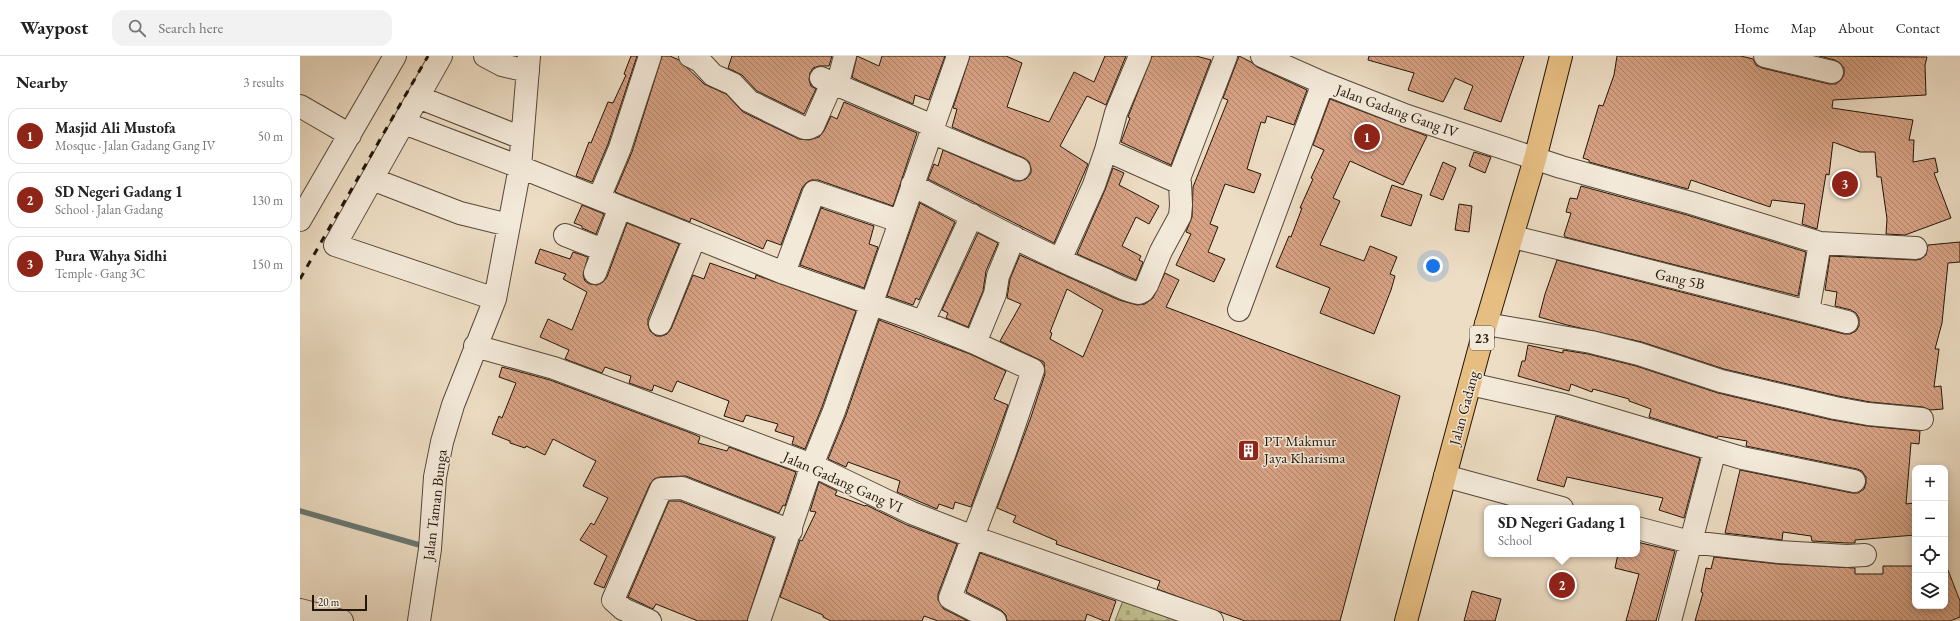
<!DOCTYPE html>
<html lang="en">
<head>
<meta charset="utf-8">
<style>
	:root { --surface:#fff; --page:#f2f2f2; --text:#222; --muted:#767676; --line:#e0e0e0; --accent:#8f2418 }
	body { margin:0; font-family:"EB Garamond",serif; background:var(--page); color:var(--text) }
	.controls { position:absolute; right:12px; bottom:12px; display:grid; overflow:hidden; border-radius:8px; box-shadow:0 2px 10px #0003 }
	.controls button { width:36px; height:36px; display:grid; place-items:center; padding:0; border:0; border-bottom:1px solid var(--line); background:var(--surface); color:var(--text); font:20px sans-serif }
	.scale { position:absolute; left:12px; bottom:10px; width:55px; box-sizing:border-box; padding-left:4px; border:2px solid #23160a; border-top:0; font-size:11px; line-height:14px; white-space:nowrap; color:#23160a; -webkit-text-stroke:3px #f3e9d9; paint-order:stroke }
	.you { position:absolute; left:1133px; top:210px; width:14px; height:14px; margin:-10px; border:3px solid #fff; border-radius:50%; background:#1a73e8; box-shadow:0 0 0 6px #1a73e833 }
	.badge { display:grid; place-items:center; width:26px; height:26px; border-radius:50%; background:var(--accent); color:#fff; font-size:13px; font-weight:700 }
	.pin { position:absolute; translate:-50% -50%; border:2px solid #fff; box-shadow:0 1px 4px #0006 }
	.popup { position:absolute; left:1184px; top:449px; width:156px; height:52px; box-sizing:border-box; display:grid; place-content:center; border-radius:8px; background:var(--surface); filter:drop-shadow(0 1px 3px #0005); font-size:13px; white-space:nowrap; color:var(--muted) }
	.popup b { font-size:15px; color:var(--text) }
	.popup::after { content:''; position:absolute; left:50%; top:100%; margin-left:-8px; border:8px solid transparent; border-top-color:var(--surface) }
	.list { margin:0; padding:0; list-style:none }
	h2 { display:flex; justify-content:space-between; align-items:center; height:52px; margin:0; padding:0 16px; font-size:17px }
	h2 small { font-size:13px; font-weight:400; color:var(--muted) }
	.list li { display:grid; grid-template-columns:26px 1fr auto; gap:12px; align-items:center; box-sizing:border-box; height:56px; margin:0 8px 8px; padding:0 8px; border:1px solid var(--line); border-radius:12px }
	.list b { display:block; font-size:15px; white-space:nowrap }
	.list p { margin:0; font-size:13px; white-space:nowrap; color:var(--muted) }
	.list em { font-size:13px; font-style:normal; color:var(--muted) }
	.icon { flex:none; width:22px; height:22px; fill:none; stroke:currentColor; stroke-width:2; stroke-linecap:round; stroke-linejoin:round }
	.map { position:relative; flex:none; width:1660px; height:565px; overflow:hidden }
	header { display:flex; align-items:center; gap:24px; box-sizing:border-box; height:56px; padding:0 20px; background:var(--surface); border-bottom:1px solid var(--line) }
	header strong { font-size:19px }
	nav { display:flex; gap:22px; margin-inline-start:auto; font-size:14px }
	.search { width:280px; height:36px; background:var(--page); display:flex; align-items:center; gap:10px; box-sizing:border-box; padding:0 14px; border-radius:12px; color:var(--muted); font-size:15px }
	main { display:flex }
	aside { flex:1; background:var(--surface) }
	.map>svg:first-child { display:block }
	.cemetery { fill:url(#cemetery-stones); stroke:#726a4c }
	.lines { fill:none; stroke-linecap:round; stroke-linejoin:round }
	.stream { stroke:#6a7971; stroke-width:5.5 }
	.building { fill:url(#building-back-hatch); stroke:#23160a; fill-rule:evenodd }
	.minor-casing { stroke:#564838; stroke-width:24 }
	.highway-casing { stroke:#23160a; stroke-width:24 }
	.minor { stroke:#f3e9d9; stroke-width:22 }
	.highway { stroke:#e6be82; stroke-width:22 }
	.rail { stroke:#23160a; stroke-width:3; stroke-dasharray:7 7; stroke-linecap:butt }
	.labels { text-anchor:middle; stroke-width:3; stroke-linejoin:round; paint-order:stroke }
	.shield { fill:#f3e9d9; stroke:#615548; stroke-width:1 }
	.shield-label { font-size:14px; font-weight:bold; fill:#23160a }
	.street-label { font-size:15px; fill:#23160a; stroke:#f3e9d9 }
	.poi-label { font-size:15px; fill:#23160a; stroke:#f3e9d9; text-anchor:start }
</style>
</head>
<body>
<header>
<strong>Waypost</strong>
<div class="search"><svg class="icon" aria-label="search" viewBox="0 0 24 24"><circle cx="10" cy="10" r="6"/><path d="M15 15l6 6"/></svg>Search here</div>
<nav><a>Home</a><a>Map</a><a>About</a><a>Contact</a></nav>
</header>
<main>
<aside>
<h2>Nearby<small>3 results</small></h2>
<ul class="list">
<li><span class="badge">1</span><div><b>Masjid Ali Mustofa</b><p>Mosque · Jalan Gadang Gang IV</p></div><em>50 m</em></li>
<li><span class="badge">2</span><div><b>SD Negeri Gadang 1</b><p>School · Jalan Gadang</p></div><em>130 m</em></li>
<li><span class="badge">3</span><div><b>Pura Wahya Sidhi</b><p>Temple · Gang 3C</p></div><em>150 m</em></li>
</ul>
</aside>
<div class="map">
<svg width="1660" height="565" viewBox="0 0 1660 565">
	<defs>
		<pattern id="cemetery-stones" width="16" height="16" patternUnits="userSpaceOnUse"><rect width="16" height="16" fill="#c0bf8f"/><path d="M2 7V4a2 2 0 0 1 4 0v3zM10 15v-3a2 2 0 0 1 4 0v3z" fill="#a5a37a"/></pattern>
		<pattern id="building-back-hatch" width="6" height="6" patternUnits="userSpaceOnUse"><rect width="6" height="6" fill="#d7a284"/><path d="M-1 5l2 2M0 0l6 6M5-1l2 2" fill="none" stroke="#ae836a"/></pattern>
	</defs>
	<rect width="100%" height="100%" fill="#edddc4"/>
	<filter id="stains"><feTurbulence type="fractalNoise" baseFrequency=".005" numOctaves="4"/><feColorMatrix values="0 0 0 0 .2 0 0 0 0 .09 0 0 0 0 .02 0 0 0 .5 -.17"/></filter>
	<radialGradient id="worn" r=".72"><stop offset=".6" stop-color="#630" stop-opacity="0"/><stop offset="1" stop-color="#630" stop-opacity=".3"/></radialGradient>
	<path class="cemetery" d="M824,542L899,565H815Z"/>
	<g class="lines">
		<path class="stream" d="M0,455L123,490"/>
	</g>
	<path class="building" d="M331,0H337L308,88L292,126L276,120L289,86L291,87L308,46L313,47L326,19L324,18Z
		M362,0H370L379,4L404,28L426,38L443,56L499,83L509,84L519,81L524,75L531,60L537,63L544,46L617,77L593,150L518,124H511L506,127L502,132L481,189L467,184L463,193L391,162L390,166L315,136L332,96Z
		M432,0H532L529,10H519L513,12L510,17L509,24L511,30L516,33L504,58L457,35L442,19L428,12Z
		M557,0L579,10L582,0H645L629,44L615,39L613,48L555,23L552,21Z
		M670,0H706L722,7L707,51L749,66L774,16L794,26L805,0H826L806,49L787,40L760,90L788,108L754,187L628,123L634,108L638,110L643,94L715,125H720L726,123L731,117V112L729,106L724,102L652,71L657,53L653,52Z
		M852,0H896L911,4L871,109L821,86L830,62L828,61Z
		M939,0L951,6L957,11L1007,34L994,69L967,60L965,67L961,66L947,113L961,118L954,137L925,128L910,168L918,171L908,196L925,203L914,226L876,209L891,178L886,176L892,161L893,131L928,44L923,42Z
		M1069,0H1224L1201,66L1164,53L1173,30L1155,22L1143,46L1108,34L1114,17L1068,4Z
		M1317,0H1441L1453,3L1456,9L1462,12L1529,28H1536L1541,24L1544,19V12L1540,7L1535,4L1519,0L1627,1L1625,9L1626,39L1533,44L1532,52L1613,64L1609,84H1614L1613,106L1635,102L1638,116L1634,117L1651,162L1605,179L1586,178L1587,163L1581,121H1577L1575,96H1560L1533,86L1529,119L1526,118L1517,173L1502,168L1505,148L1472,144L1470,151L1391,124L1388,133L1289,106V104L1283,102L1299,49L1303,50L1314,19Z
		M1030,43L1127,80L1103,129L1050,105L1033,142L1040,145L1020,189L1064,205L1070,190L1097,201L1090,218L1095,220L1091,234L1074,278L1020,257L1030,232L976,211L989,180L991,181L1002,152H1000L1013,123L1011,122L1024,94L1013,89Z
		M1174,96L1191,101L1185,117L1169,110Z
		M1143,106L1156,112L1143,144L1130,139Z
		M813,112L824,117L819,129L859,150L849,168L836,161L822,190L841,200L839,204L843,206L836,224L777,198L805,134Z
		M1092,129L1122,139L1111,170L1081,160Z
		M1281,130L1387,159L1506,196L1498,240L1265,181L1264,179L1271,157L1266,156L1270,142L1277,143Z
		M620,147L655,166L619,244L616,242L613,249L587,240Z
		M1159,148L1172,150L1169,176L1155,174Z
		M282,149L304,158L296,178L282,172V170L274,167Z
		M521,152L574,170L569,188L578,191L564,232L500,209Z
		M327,167L379,188L348,263V269L350,275L356,280H362L367,278L371,273L393,219L404,223L410,207L455,223L456,219L556,255L522,351L505,393L492,388L494,381L475,375L478,368L446,359L443,366L424,360L429,345L377,325L372,336L354,329L352,335L329,327L331,320L305,311L302,317L265,303L269,294L240,281L248,263L272,274L287,236L263,223L266,218L235,207L240,193L270,203L273,196L288,201L283,219L285,225L290,228L297,229L303,226L307,221Z
		M678,177L698,187L686,215L683,235L668,271L646,262L648,257L642,254Z
		M1660,186V206L1648,207L1642,267L1635,293H1639L1634,331L1641,330L1643,353L1630,354L1623,351L1570,346L1538,340L1424,313L1342,286L1267,269L1239,261L1245,238L1257,204L1544,278H1550L1556,275L1559,270V262L1556,257L1551,254L1535,250L1537,236L1525,234L1530,200L1616,204L1621,203L1626,199L1628,189Z
		M720,199L819,244L837,249L845,248L853,242L865,217L879,224L866,251L1100,340L1040,565H945L857,533L860,525L756,488L757,485L713,466L716,460L697,452L731,361L745,318L744,306L700,285L721,248L707,242L710,223ZM767,233L803,254L783,301L750,283L752,277L750,276Z
		M579,264L670,298L706,315L694,343L708,349L671,451L655,446L653,453L639,448L637,453L597,436L600,425L548,406L546,411L528,403L546,359Z
		M1228,289L1263,297V294L1288,298L1336,310L1418,337L1532,364L1567,370L1620,375L1619,388L1611,387L1606,448L1614,447L1615,479L1555,484V487H1547L1512,485L1511,480L1483,476L1482,484L1425,477L1440,414L1552,437H1558L1564,433L1566,427V421L1562,415L1557,413L1446,390L1447,385L1418,380L1417,382L1349,361L1351,353L1329,345V343L1293,333L1292,336L1271,328L1269,335L1218,320L1222,305H1225Z
		M202,311L250,324L391,377L400,381L398,387L427,395L429,391L496,416L485,450L483,449L479,457L386,420L360,421L354,423L350,428L304,532L294,528L307,500L280,484L291,467L294,469L308,442L283,430L296,405L253,383L245,399L226,390L225,392L210,387V385L192,378L199,360L202,362L216,327L199,321Z
		M1256,360L1400,402L1384,462L1359,454L1363,442L1267,421L1264,431L1237,424Z
		M519,426L537,435L535,439L565,450L566,449L607,469L657,488L638,538V544L644,553L668,565H638L624,560L622,565H531L523,561V559L480,541L500,484L502,485L516,456L510,455Z
		M369,445H380L474,482L447,565H398L356,548L353,553L328,541Z
		M1337,486L1375,495L1356,565H1326L1339,518L1315,512L1318,498H1337Z
		M680,497L816,545L809,565H804L787,558L785,565H707L706,559L701,554L666,536Z
		M1414,501L1478,508L1555,512V518H1583V510H1615V550H1645L1646,509L1660,545V561L1650,565H1395L1403,537L1401,536L1406,512L1411,513Z
		M1172,535L1201,543L1195,565H1164Z"/>
	<g class="lines">
		<defs>
			<path id="minor" d="M141,0L35,189L195,243
				M185,0L202,9L228,15
				M390,0L400,5L413,19L433,28L449,45L504,72H509L513,70L532,27L540,19L545,0
				M962,0L1023,27L1107,60L1261,111L1391,147L1520,187L1616,192
				M1465,0L1532,16
				M521,22L633,70
				M118,41L222,82
				M0,50L50,79
				M104,67L220,111L484,217L623,266L675,287L733,314L705,396L650,542L695,565
				M631,76L719,113
				M806,94L816,57L840,0
				M72,123L160,157L209,169
				M878,125L926,0
				M612,129C674,161 735,194 799,221C811,226 827,236 839,237L843,235L847,229L861,195L880,160L881,149L880,127L806,94L794,129L760,204
				M299,142L320,92L350,0
				M0,164L95,0
				M265,179L303,194
				M1213,181C1325,208 1436,237 1547,266
				M295,217L320,151
				M484,217L514,136L599,165
				M939,254L1023,27
				M1508,256L1520,187
				M623,266L672,159
				M360,268L395,181
				M1186,268L1291,286L1339,298L1421,325L1535,352L1568,358L1622,363
				M675,287L695,238L698,220L714,181
				M175,290L254,312L512,409L612,457L681,484L912,565
				M1170,328L1264,349L1442,402L1554,425
				M1145,420L1262,452
				M1337,472L1390,486L1479,496L1547,500L1565,499
				M0,554L42,565
				M119,565L130,493L135,421L142,386L153,349L195,243L220,111L229,0
				M350,565L323,553L313,544L361,433L382,432L491,475
				M459,565L512,409L534,355L658,0
				M1370,565L1415,394"/>
			<path id="highway" d="M1106,565L1186,268L1235,103L1261,0"/>
		</defs>
		<use href="#minor" class="minor-casing"/>
		<use href="#highway" class="highway-casing"/>
		<use href="#minor" class="minor"/>
		<use href="#highway" class="highway"/>
		<path class="rail" d="M0,223L128,0"/>
	</g>
	<defs>
		<symbol id="building-square" viewBox="-11 -11 22 22"><rect x="-9" y="-9" width="18" height="18" rx="4" fill="#8f2418" stroke="#f3e9d9"/><path d="M-4-6H4V6H1V3H-1V6H-4ZM-2.5-4.3h1.7v1.8h-1.7ZM.8-4.3h1.7v1.8H.8ZM-2.5-1h1.7V.8h-1.7ZM.8-1h1.7V.8H.8Z" fill="#fff"/></symbol>
	</defs>
	<g fill-rule="evenodd">
		<use href="#building-square" x="936" y="382" width="25" height="25"/>
	</g>
	<g class="labels">
		<rect class="shield" x="1170" y="270" width="24" height="24" rx="3"/>
		<g class="shield-label">
			<text x="1182" y="287">23</text>
		</g>
		<g class="street-label">
			<text transform="translate(1097 55) rotate(20)" y="5">Jalan Gadang Gang IV</text>
			<text transform="translate(1380 223) rotate(13)" y="5">Gang 5B</text>
			<text transform="translate(1164 352) rotate(-75)" y="5">Jalan Gadang</text>
			<text transform="translate(543 426) rotate(24)" y="5">Jalan Gadang Gang VI</text>
			<text transform="translate(135 449) rotate(-83)" y="5">Jalan Taman Bunga</text>
		</g>
		<g class="poi-label">
			<text x="964" y="390">PT Makmur<tspan x="964" dy="17">Jaya Kharisma</tspan></text>
		</g>
	</g>
	<rect width="100%" height="100%" filter="url(#stains)"/>
	<rect width="100%" height="100%" fill="url(#worn)"/>
</svg>
<div class="controls">
<button>+</button>
<button>−</button>
<button><svg class="icon" aria-label="locate" viewBox="0 0 24 24"><circle cx="12" cy="12" r="6"/><path d="M12 2v4M12 18v4M2 12h4M18 12h4"/></svg></button>
<button><svg class="icon" aria-label="layers" viewBox="0 0 24 24"><path d="M12 4l9 5-9 5-9-5zM3 14l9 5 9-5"/></svg></button>
</div>
<div class="scale">20 m</div>
<div class="you"></div>
<div class="pin badge" style="left:1067px;top:81px">1</div>
<div class="pin badge" style="left:1262px;top:529px">2</div>
<div class="popup"><b>SD Negeri Gadang 1</b>School</div>
<div class="pin badge" style="left:1545px;top:128px">3</div>
</div>
</main>
</body>
</html>
